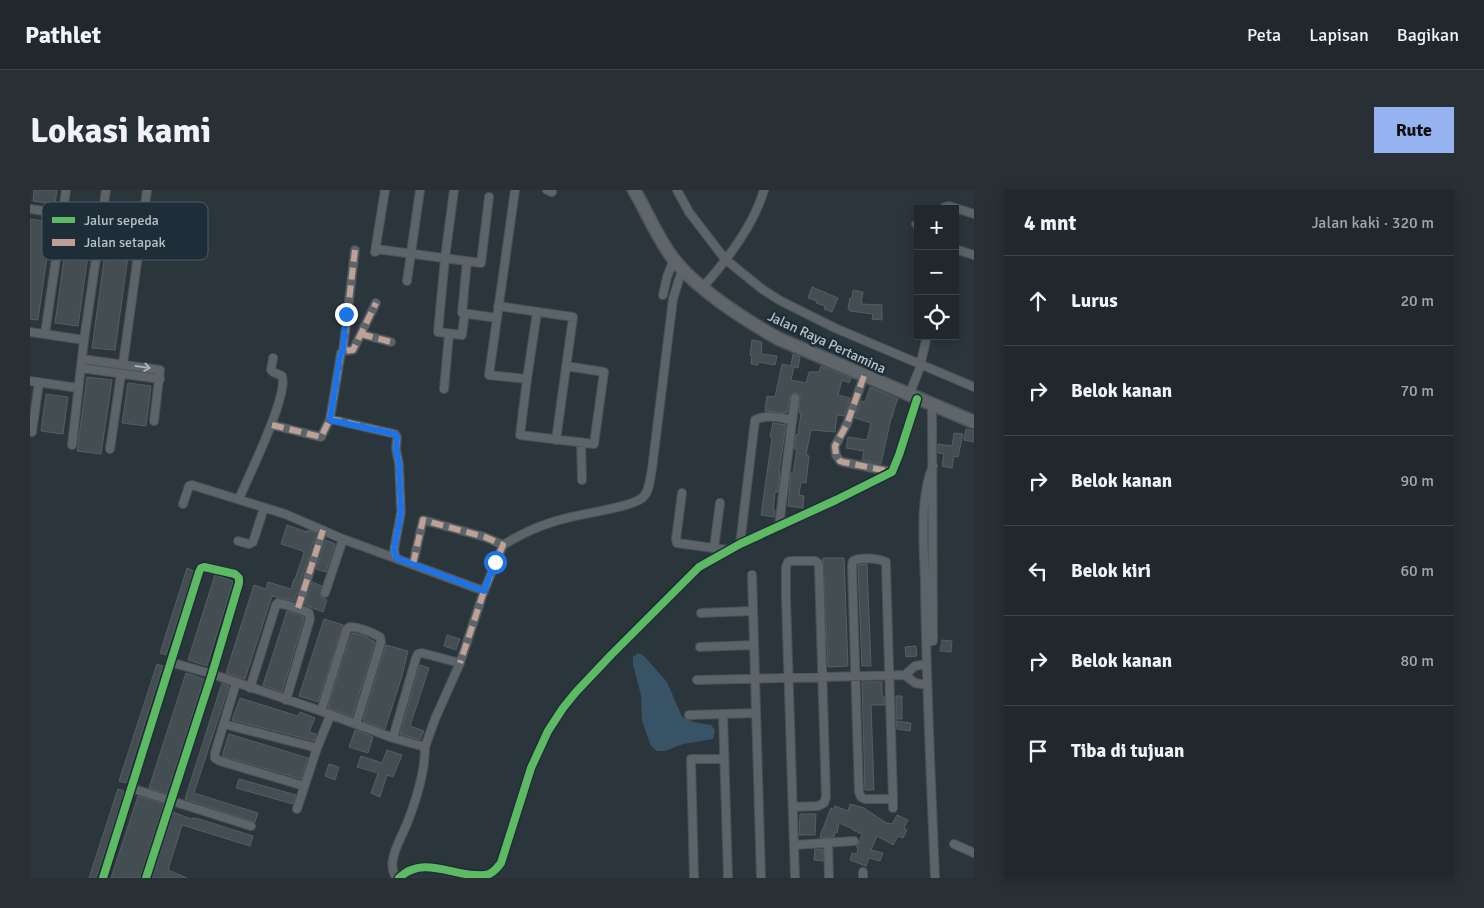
<!DOCTYPE html>
<html lang="id">
<head>
<meta charset="utf-8">
<style>
	:root { --surface:#20282d; --page:#283035; --text:#f1f3f6; --muted:#a2a6aa; --line:#3d4449; --accent:#95b2f1 }
	body { margin:0; font-family:Signika,sans-serif; background:var(--page); color:var(--text) }
	.controls { position:absolute; right:15px; top:15px; display:grid; overflow:hidden; border-radius:0px; box-shadow:0 2px 12px #0003 }
	.controls button { width:45px; height:45px; display:grid; place-items:center; padding:0; border:0; border-bottom:1px solid var(--line); background:var(--surface); color:var(--text); font:25px sans-serif }
	.stop { position:absolute; width:15px; height:15px; margin:-11px; border:4px solid #1a73e8; border-radius:50%; background:#fff }
	.stop.end { background:#1a73e8; border-color:#fff; box-shadow:0 1px 5px #0008 }
	.list { margin:0; padding:0; list-style:none }
	h2 { display:flex; justify-content:space-between; align-items:center; height:65px; margin:0; padding:0 20px; font-size:21px }
	h2 small { font-size:16px; font-weight:400; color:var(--muted) }
	.list li { display:grid; grid-template-columns:32px 1fr auto; gap:15px; align-items:center; box-sizing:border-box; height:90px; padding:0 20px; border-top:1px solid var(--line) }
	.list b { display:block; font-size:19px; white-space:nowrap }
	.list em { font-size:16px; font-style:normal; color:var(--muted) }
	.icon { flex:none; width:28px; height:28px; fill:none; stroke:currentColor; stroke-width:2; stroke-linecap:round; stroke-linejoin:round }
	.map { position:relative; flex:none; width:944px; height:688px; overflow:hidden; border-radius:0px }
	header { display:flex; align-items:center; gap:30px; box-sizing:border-box; height:70px; padding:0 25px; background:var(--surface); border-bottom:1px solid var(--line) }
	header strong { font-size:24px }
	nav { display:flex; gap:28px; margin-inline-start:auto; font-size:18px }
	.intro { display:flex; align-items:center; justify-content:space-between; box-sizing:border-box; height:120px; padding:0 30px }
	h1 { margin:0; font-size:35px }
	.button { padding:12px 22px; border-radius:0px; background:var(--accent); color:#111; font-size:18px; font-weight:700 }
	main { display:flex; gap:30px; padding:0 30px }
	aside { flex:1; background:var(--surface); border-radius:0px; box-shadow:0 2px 12px #0003 }
	.map>svg:first-child { display:block }
	.water { fill:#385365 }
	.building { fill:#444d51; stroke:#545e63 }
	.lines { fill:none; stroke-linecap:round; stroke-linejoin:round }
	.service-casing { stroke:#4a5156; stroke-width:6 }
	.minor-casing { stroke:#4a5156; stroke-width:10 }
	.primary-casing { stroke:#4a5358; stroke-width:15 }
	.service { stroke:#5c6469; stroke-width:4 }
	.minor { stroke:#5c6469; stroke-width:8 }
	.primary { stroke:#5f666a; stroke-width:12 }
	.quiet { stroke:#bda197; stroke-width:6; stroke-dasharray:12 6; stroke-linecap:butt }
	.cycleway-casing { stroke:#1e2d37; stroke-width:11 }
	.cycleway { stroke:#5cba63; stroke-width:8 }
	.oneway { stroke:#a5b0b7 }
	.route { stroke:#1a73e8; stroke-width:6 }
	.labels { text-anchor:middle; stroke-width:5; stroke-linejoin:round; paint-order:stroke }
	.street-label { font-size:14px; fill:#b7c3cb; stroke:#1e2d37 }
	.key { fill:#1e2d37; stroke:#4c5a63; stroke-width:1 }
	.key-label { font-size:14px; fill:#b7c3cb }
</style>
</head>
<body>
<header>
<strong>Pathlet</strong>
<nav><a>Peta</a><a>Lapisan</a><a>Bagikan</a></nav>
</header>
<div class="intro"><h1>Lokasi kami</h1><a class="button">Rute</a></div>
<main>
<div class="map">
<svg width="944" height="688" viewBox="0 0 944 688">
	<rect width="100%" height="100%" fill="#2b363c"/>
	<path class="water" d="M608,463L614,466L637,492L652,527L664,532L681,535L685,540L683,549L653,554L635,561H627L621,556L612,531L611,505L603,475V467Z"/>
	<path class="building" d="M4,0H27L25,14L3,11Z
		M0,29L22,32L8,130L0,129Z
		M39,34L62,37L48,136L25,133Z
		M78,42L101,45L85,160L62,158Z
		M782,97L808,108L802,122L794,119L795,116L786,113L787,111L778,108Z
		M823,100L833,102L831,114L852,115V130L842,129L843,124L820,121V119H818L820,108H822Z
		M722,150L732,152L731,164L747,166L745,175L728,172V175L721,174L722,166H720Z
		M763,164L770,167L768,178L764,177L761,190L776,193L779,182H789L791,176L821,188L819,193L812,190L808,205L820,208L814,226L807,225L805,242L781,240L776,265L779,266L776,293L771,292L769,305L774,306L773,318L758,316L761,283H763L767,259H764L766,244L768,245L771,223H769L770,205L765,202L760,205L757,223L735,221L737,206L745,207L752,174L761,176Z
		M57,187L82,190L71,264L47,261Z
		M98,193L121,196L116,236L92,233Z
		M840,197L868,209L865,216L862,228H861L851,274L832,270L834,261L816,258L818,247L837,250L841,233L825,228L831,211L835,212Z
		M16,204L38,207L33,244L11,241Z
		M743,233L756,235L749,281H750L748,302H745L743,320H745L744,327L731,325L742,248L740,247Z
		M936,239L944,241V252L934,250Z
		M924,243L933,244L928,267L924,266L922,278L912,276L914,264L908,263V254L922,256Z
		M257,335L277,342L278,340L286,343L264,411L242,406L215,489L196,483L224,395L236,399L238,392L261,399L264,389H265L274,363L273,361L251,354Z
		M296,350L305,354L296,382L286,379Z
		M793,368H814L818,476L798,477Z
		M837,374L841,476H832L828,376V375Z
		M157,378L164,381L136,465L130,463Z
		M185,385L203,391V392L177,476L158,470Z
		M282,392L292,396L290,407L297,410L293,422L275,415Z
		M257,421L274,427V429L252,502L233,495Z
		M294,429L313,435L288,512L269,506Z
		M322,443L333,445L345,452L322,527L299,518L298,516Z
		M417,445L430,449L426,460L414,456Z
		M912,450L922,451L921,462L910,461Z
		M356,455L378,461L372,486L355,539L333,531Z
		M886,456L887,466L876,467L875,457Z
		M127,474L133,476L96,593L89,591Z
		M390,475L399,478L380,536L394,541L390,550L370,544Z
		M156,483L174,489L137,604L119,598Z
		M832,492H852V506H854L855,515H841L844,600H835Z
		M192,493L199,496L164,603L228,623L225,632L155,609Z
		M866,506H872V529H866Z
		M210,508L268,526L270,522L285,528L279,542L286,544L284,551L202,530Z
		M866,531L881,533L880,541L867,539Z
		M325,540L343,547L338,563L319,557Z
		M199,544L278,568L271,589L192,566Z
		M357,560L372,565L363,587L357,585L350,607L341,603L348,583L327,577L331,566L352,573Z
		M299,574L309,577L305,590L295,586Z
		M209,589L266,605L263,614L206,598Z
		M88,599L94,601V603L80,647L66,688H59Z
		M108,606L134,614L110,688H81Z
		M820,614L834,618L858,634V633L862,634L867,625L878,630L874,638L877,640L873,648L868,646L863,655L847,646L841,660L853,663L850,671L839,668L836,676L820,670L822,663L827,664L828,657H826L829,653L832,644L823,640V639L809,633L807,643L805,642L804,647L790,648L791,646H790L801,618L803,619L805,616L818,621Z
		M143,622L161,629L162,628L169,629L223,646L220,656L152,635L138,680L157,688H122Z
		M770,624H786L785,645H769Z
		M785,659L793,660V671L784,670Z"/>
	<g class="lines">
		<defs>
			<path id="service" d="M884,34L888,40"/>
			<path id="minor" d="M424,0L415,68L408,142L432,145L434,129
				M485,0L459,185L497,189
				M517,0L522,2
				M647,0L659,22L695,69L732,99L749,110L805,138L944,197
				M0,19L142,39
				M913,19L915,17L919,16L944,24
				M346,59L451,73L459,7
				M925,59L944,65
				M345,62L355,0
				M437,71L432,123L467,128
				M377,91L390,0
				M673,97C697,70 724,35 734,0
				M633,105L637,87L644,69
				M468,116L543,127L526,250
				M507,122L497,189L490,245L564,254L574,182L536,176
				M0,142L54,150
				M15,144L36,0
				M331,144L361,152
				M313,161L325,60
				M52,169L130,180L124,231
				M93,174L117,0
				M51,178L130,189
				M834,186L817,234L805,256L806,265L810,271L813,272L862,282
				M0,191L48,198
				M414,199L419,144
				M879,205L889,180L897,146
				M300,229L365,244L367,247L366,259L369,274L371,322L364,360L366,368
				M242,235L291,247L300,229L311,163L313,161L323,160L346,113
				M2,242L9,192
				M551,252L552,290
				M42,255L54,150L76,0
				M80,259L91,184
				M903,276C889,307 894,358 895,392C896,491 901,589 905,688
				M652,303L646,349L647,353L698,360
				M209,309C218,287 259,205 252,186L243,182L241,180L243,168
				M153,314L159,296L162,295L255,324L313,349L454,401
				M749,336L765,208
				M208,351L219,354L223,352L234,318
				M710,354L725,230C736,224 750,228 762,230
				M473,355C495,342 512,334 537,328C555,323 599,318 612,308C620,302 620,288 622,279L643,109L649,89L653,80
				M684,358L690,313
				M383,374L393,330L455,347L473,355L454,401L430,473
				M722,385L731,688
				M295,403L313,349
				M268,418L293,340
				M671,423L723,421
				M896,451H903L902,215
				M670,457L724,455
				M140,472L182,484L291,521L363,548L395,557C395,584 386,611 376,636C371,647 365,658 363,669C361,676 363,682 366,688
				M875,485L885,493L897,495
				M667,490L875,485L885,476L897,474
				M206,493L185,563V568L190,571L274,596
				M220,498L246,415L248,413C259,415 269,419 279,423L280,429L256,510
				M291,521L317,439L320,437C330,437 341,442 350,447L351,452L326,534
				M693,524L698,688
				M659,525L726,523
				M194,534L287,558
				M363,548L386,468L388,464L392,463L430,473L405,529L395,557
				M101,598L221,636
				M863,609H835L831,607L829,602L822,376L823,371C830,367 848,368 856,372V376L863,609V618
				M763,617L788,616L794,613L796,607L789,377L788,373L785,371H760L758,372L756,377V409L765,688
				M267,619L287,558L300,526
				M798,653L799,688
				M924,654L944,663
				M764,655L824,651
				M833,682V688
				M73,688L169,382L171,378L174,377L205,384L209,388V393L182,484L116,688
				M369,688C391,667 417,683 443,685C448,685 454,686 459,684C464,682 468,677 471,673L501,578L518,541L533,518L546,502L581,465L669,377L710,354L806,310L862,282L869,265L887,209
				M664,688L661,569H694"/>
			<path id="primary" d="M604,0C617,22 627,47 642,67C665,98 715,130 749,149L944,232"/>
		</defs>
		<use href="#service" class="service-casing"/>
		<use href="#minor" class="minor-casing"/>
		<use href="#primary" class="primary-casing"/>
		<use href="#service" class="service"/>
		<use href="#minor" class="minor"/>
		<use href="#primary" class="primary"/>
		<path class="quiet" d="M331,144L361,152
			M313,161L325,60
			M834,186L817,234L805,256L806,265L810,271L813,272L862,282
			M300,229L365,244L367,247L366,259L369,274L371,322L364,360L366,368
			M242,235L291,247L300,229L311,163L313,161L323,160L346,113
			M383,374L393,330L455,347L473,355L454,401L430,473
			M268,418L293,340"/>
		<defs>
			<path id="cycleway" d="M73,688L169,382L171,378L174,377L205,384L209,388V393L182,484L116,688
				M369,688C391,667 417,683 443,685C448,685 454,686 459,684C464,682 468,677 471,673L501,578L518,541L533,518L546,502L581,465L669,377L710,354L806,310L862,282L869,265L887,209"/>
		</defs>
		<use href="#cycleway" class="cycleway-casing"/>
		<use href="#cycleway" class="cycleway"/>
	</g>
	<defs><path id="oneway-shaft" d="M-6 0H5M1.5-3L5.5 0L1.5 3" fill="none" stroke-width="1.6" stroke-linecap="round" stroke-linejoin="round" transform="scale(1.25)"/></defs>
	<use class="oneway" href="#oneway-shaft" transform="translate(113 177) rotate(8)"/>
	<g class="lines">
		<path class="route" d="M316,124L313,161L311,163L309,172L300,230L365,244L367,247L366,259L369,274L371,322L364,360L366,368L454,401L465,372"/>
	</g>
	<g class="labels">
		<g class="street-label">
			<text transform="translate(797 152) rotate(25)" y="5">Jalan Raya Pertamina</text>
		</g>
	</g>
	<rect x="12" y="12" width="166" height="58" rx="8" class="key"/>
	<rect x="22" y="27" width="23" height="6" fill="#5cba63"/>
	<rect x="22" y="49" width="23" height="7" fill="#bda197"/>
	<g class="key-label">
		<text x="54" y="35">Jalur sepeda</text>
		<text x="54" y="57">Jalan setapak</text>
	</g>
</svg>
<div class="controls">
<button>+</button>
<button>−</button>
<button><svg class="icon" aria-label="locate" viewBox="0 0 24 24"><circle cx="12" cy="12" r="6"/><path d="M12 2v4M12 18v4M2 12h4M18 12h4"/></svg></button>
</div>
<div class="stop" style="left:465px;top:372px"></div>
<div class="stop end" style="left:316px;top:124px"></div>
</div>
<aside>
<h2>4 mnt<small>Jalan kaki · 320 m</small></h2>
<ul class="list">
<li><svg class="icon" aria-label="ahead" viewBox="0 0 24 24"><path d="M12 20V5M6 11l6-6 6 6"/></svg><div><b>Lurus</b></div><em>20 m</em></li>
<li><svg class="icon" aria-label="right" viewBox="0 0 24 24"><path d="M7 20v-9h11M14 6l5 5-5 5"/></svg><div><b>Belok kanan</b></div><em>70 m</em></li>
<li><svg class="icon" aria-label="right" viewBox="0 0 24 24"><path d="M7 20v-9h11M14 6l5 5-5 5"/></svg><div><b>Belok kanan</b></div><em>90 m</em></li>
<li><svg class="icon" aria-label="left" viewBox="0 0 24 24"><path d="M17 20v-9H6M10 6l-5 5 5 5"/></svg><div><b>Belok kiri</b></div><em>60 m</em></li>
<li><svg class="icon" aria-label="right" viewBox="0 0 24 24"><path d="M7 20v-9h11M14 6l5 5-5 5"/></svg><div><b>Belok kanan</b></div><em>80 m</em></li>
<li><svg class="icon" aria-label="arrive" viewBox="0 0 24 24"><path d="M6 21V4h12l-3 4 3 4H6"/></svg><div><b>Tiba di tujuan</b></div></li>
</ul>
</aside>
</main>
</body>
</html>
